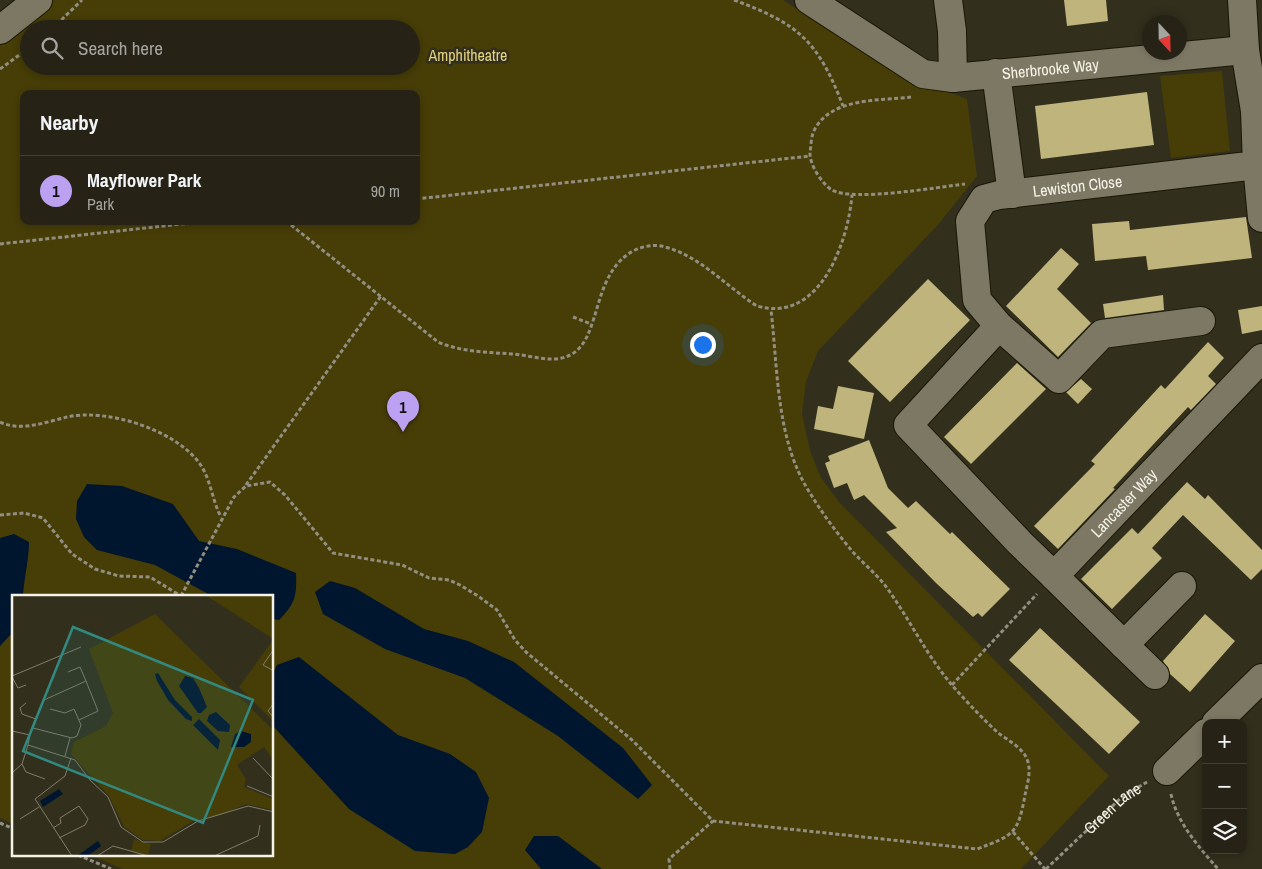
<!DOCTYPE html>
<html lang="en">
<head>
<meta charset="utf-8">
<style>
	:root { --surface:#262316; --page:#322f23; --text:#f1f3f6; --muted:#a4a4a1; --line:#424035; --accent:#bca0f2 }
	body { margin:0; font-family:"Archivo Narrow",sans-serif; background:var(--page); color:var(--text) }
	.controls { position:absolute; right:15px; bottom:15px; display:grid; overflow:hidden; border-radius:10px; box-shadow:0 2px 8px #0003 }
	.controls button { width:45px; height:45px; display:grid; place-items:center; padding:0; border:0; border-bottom:1px solid var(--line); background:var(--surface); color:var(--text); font:25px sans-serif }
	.compass { position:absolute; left:1142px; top:15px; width:45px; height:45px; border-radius:50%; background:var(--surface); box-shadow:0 2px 8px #0003; rotate:158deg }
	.you { position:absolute; left:702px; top:344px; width:18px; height:18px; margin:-12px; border:4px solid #fff; border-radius:50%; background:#1a73e8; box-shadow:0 0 0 8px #1a73e833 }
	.badge { display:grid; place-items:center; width:32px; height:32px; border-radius:50%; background:var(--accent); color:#111; font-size:16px; font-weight:700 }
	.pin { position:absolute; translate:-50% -41px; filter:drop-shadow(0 1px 2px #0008) }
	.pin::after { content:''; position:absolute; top:26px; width:18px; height:15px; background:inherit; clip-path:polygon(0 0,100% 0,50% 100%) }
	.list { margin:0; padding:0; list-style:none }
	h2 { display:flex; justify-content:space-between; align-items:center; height:65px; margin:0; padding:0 20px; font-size:21px }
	h2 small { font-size:16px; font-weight:400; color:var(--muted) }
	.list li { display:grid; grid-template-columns:32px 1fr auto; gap:15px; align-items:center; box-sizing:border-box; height:70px; padding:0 20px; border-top:1px solid var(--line) }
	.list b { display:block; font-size:19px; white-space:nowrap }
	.list p { margin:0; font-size:16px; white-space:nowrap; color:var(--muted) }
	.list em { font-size:16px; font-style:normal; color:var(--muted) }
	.icon { flex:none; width:28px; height:28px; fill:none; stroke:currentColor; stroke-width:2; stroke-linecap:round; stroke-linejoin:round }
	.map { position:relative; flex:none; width:1262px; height:869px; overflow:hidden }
	.search { position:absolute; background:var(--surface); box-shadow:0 2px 8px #0003; left:20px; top:20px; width:400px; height:55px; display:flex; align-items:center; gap:12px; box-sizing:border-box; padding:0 18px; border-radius:28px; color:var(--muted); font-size:19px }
	.panel { position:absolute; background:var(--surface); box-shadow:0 2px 8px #0003; left:20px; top:90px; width:400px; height:135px; border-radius:10px }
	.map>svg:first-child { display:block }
	.green { fill:#463d07; fill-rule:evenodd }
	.water { fill:#00152e }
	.building { fill:#bfb47c }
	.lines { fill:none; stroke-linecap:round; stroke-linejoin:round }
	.minor-casing { stroke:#1a1706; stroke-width:30 }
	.path { stroke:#928f81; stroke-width:3; stroke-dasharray:4 2.5; stroke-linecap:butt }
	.minor { stroke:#7c7864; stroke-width:28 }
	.labels { text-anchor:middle; stroke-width:5; stroke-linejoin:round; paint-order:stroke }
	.park-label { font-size:16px; fill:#e4d380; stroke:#322f1d }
	.street-label { font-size:16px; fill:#f5f3e8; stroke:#322f1d }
	.inset-road { fill:none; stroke:#807d6e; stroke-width:1 }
	.view { fill:#328980; fill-opacity:0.15; stroke:#328980; stroke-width:2.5 }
	.inset-edge { fill:none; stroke:#f5f3e8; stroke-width:2.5 }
</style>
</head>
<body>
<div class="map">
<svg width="1262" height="869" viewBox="0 0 1262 869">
	<rect width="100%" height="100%" fill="#322f1d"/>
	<path class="green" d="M52,0H783L899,76L927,89L951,93L967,99L977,176L937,226L818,351L806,382L802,414L810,450L820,476L839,502L1109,776L1021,869H123L90,855H272V596H14V824L0,818V44ZM29,29H411V66H29ZM24,94H416V221H24Z
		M1222,71L1230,151L1171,158L1160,76Z"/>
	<path class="water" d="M87,484L122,486L173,504L199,541L237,549L296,573C297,596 295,604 279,620L273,619L272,596H212L155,565L97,550L84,537L76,519L77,501Z
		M14,534L29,542C29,560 24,578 23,596H14V631L0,646V538Z
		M330,581L355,588L424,629L468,641L514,662L623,748L652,785L638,799L558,736L465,678L385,649L323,614L315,592Z
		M299,657L398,735L450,754L476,772L489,798L482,832L468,847L455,854L415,851L349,809L273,726V673L277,665Z
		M534,836H558L602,869H541L525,850Z"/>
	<path class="building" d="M1064,0H1106L1108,21L1067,26Z
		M1147,92L1154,145L1041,159L1035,106Z
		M1246,217L1252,258L1148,270L1146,256L1095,261L1092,224L1129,221L1130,230Z
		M1061,248L1079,264L1057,289L1091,323L1058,357L1006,306Z
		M928,279L970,320L890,402L848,361Z
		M1163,295L1164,310L1105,318L1103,304Z
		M1262,306V330L1242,334L1238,310Z
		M1208,342L1224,358L1208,376L1216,384L1191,410L1188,407L1113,488L1115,489L1058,549L1034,526L1095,464L1091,461L1161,385L1165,389Z
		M1017,363L1046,389L971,464L944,437Z
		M1081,379L1092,389L1078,404L1066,392Z
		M838,386L874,393L864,439L814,429L818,406L833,409Z
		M869,440L888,488L908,508L916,501L950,534L952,532L1010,589L982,617L978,613L973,617L936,583L886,532L897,528L864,495L854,500L847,483L834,488L825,463L830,461L828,456Z
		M1187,482L1205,499L1208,495L1262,550V569L1251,580L1183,515L1152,548L1162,558L1112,609L1081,579L1132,528L1138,534Z
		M1205,614L1235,641L1190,692L1170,674L1163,661Z
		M1040,628L1140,722L1109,754L1009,660Z"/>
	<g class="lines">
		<defs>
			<g id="minor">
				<path id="s2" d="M809,0L923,74L953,78L1245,50L1255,111H1262"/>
				<path d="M948,0L952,31L953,78"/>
				<path d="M1242,0L1245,50"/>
				<path d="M0,30L38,0"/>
				<path d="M996,73L1012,194"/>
				<path d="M1257,165L1262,218"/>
				<path id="s3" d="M1201,321L1102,334L1059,379L999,326L977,300L970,221L984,199L999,195L1257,165L1255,111"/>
				<path d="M999,326L908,425L1020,543L1054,576"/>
				<path id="s4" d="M1182,586L1124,645L1054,576L1262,358"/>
				<path d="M1124,645L1155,675"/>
				<path d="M1216,723L1262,678"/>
				<path d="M1167,771L1206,733"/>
			</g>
		</defs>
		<use href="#minor" class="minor-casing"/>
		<g class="path">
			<path d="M734,0C799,24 818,41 843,106"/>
			<path d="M52,29L82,0"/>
			<path d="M0,69L29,48"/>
			<path d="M911,97C879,101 828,97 813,133C811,139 811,147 810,152C809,164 822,184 832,190C853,202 938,187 965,184"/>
			<path d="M416,199L810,156"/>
			<path d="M286,221L438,342C461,352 487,352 512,354C532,355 553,365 572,354C602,337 591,272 635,250C644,246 655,244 665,247C700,256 727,287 757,306C820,324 848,242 852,195"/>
			<path d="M0,244L209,221"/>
			<path d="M573,317L591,324"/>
			<path d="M0,422C21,432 46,422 67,417C107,408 176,430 200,464C211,480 212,500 221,517"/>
			<path d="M246,485L381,296"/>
			<path d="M0,515L24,513L43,518L72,554L95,569L119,576L150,577L181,596"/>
			<path d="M181,596L234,497L246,486L270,482L285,495L333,553L402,565L429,578L449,580L460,585L478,596L497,610L515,640L526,652L632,740L713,821L977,849C1014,835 1018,834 1025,795C1027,785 1031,773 1028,762C1024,747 1006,740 996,731C980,716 965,700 951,684C925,653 908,616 884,584C874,572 862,562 852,551C837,533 822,513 810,493C776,441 778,370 771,310"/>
			<path d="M952,685L1037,594"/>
			<path d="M1171,794C1177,823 1199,847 1218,869"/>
			<path d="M0,823L14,829"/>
			<path d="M1013,832L1045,869"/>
			<path d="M78,855L111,869"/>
			<path d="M670,869L669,859L713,821"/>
			<path id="s1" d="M1046,869L1122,797L1147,782"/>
		</g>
		<use href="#minor" class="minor"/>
	</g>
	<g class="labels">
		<g class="park-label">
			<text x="468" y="61">Amphitheatre</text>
		</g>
		<g class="street-label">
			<text dy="6" stroke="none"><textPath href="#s2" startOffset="264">Sherbrooke Way</textPath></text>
			<text dy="6" stroke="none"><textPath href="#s3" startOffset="476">Lewiston Close</textPath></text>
			<text dy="6" stroke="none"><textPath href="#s4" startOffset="282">Lancaster Way</textPath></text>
			<text dy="6" stroke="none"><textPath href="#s1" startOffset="90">Green Lane</textPath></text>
		</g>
	</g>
	<g transform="translate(12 595)">
		<rect width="261" height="261" fill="#322f1d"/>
		<path d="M193,0H261V44L206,8ZM143,19L261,135V165L252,152L225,170L234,184L232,192L261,204V215L234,209L208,220L181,226L148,246L131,245L112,232L97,201L59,159L62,147L94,131L101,118L77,54ZM261,45V126L227,92ZM122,244L139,249L136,261L119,256Z" fill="#463d07"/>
		<path d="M146,78L163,105L180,122V126L174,124L156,105L145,86L143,79ZM173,81L181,83L187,93L195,112L189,118H186L167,91ZM204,117L218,130L217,137L206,136L195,126L197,120ZM187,124L208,145L206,155L181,130ZM229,136L239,139V147L232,152H219L223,139ZM47,194L51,199L31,212L28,206ZM86,246L89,251L81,257L75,261H65Z" fill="#00152e"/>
		<path class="inset-road" d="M262,54L251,70L262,76M0,81L69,52M0,82L6,93L14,90M14,108L8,113L10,119L24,124M262,108L256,116L262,123M67,125L86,116L74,86M21,133L32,105L74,86L68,72L56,77M0,136L18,140L16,150L63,165L78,185L96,202L109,232L131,247H151L186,226L236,211L262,217M18,140L21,133L60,143L65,141L69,130L62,114L53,118L38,114M53,161L58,143M59,163L53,181L23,204L60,261M241,163L262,185M10,169L14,177L33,184M0,178L10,169L16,150M235,191L262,202M8,224L27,212M41,233L49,228L48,223L67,211L76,224L73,230L47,243M85,261L101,251L136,261M202,261L246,241L248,230"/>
		<path class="view" d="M61,32L241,105L191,228L11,156Z"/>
		<rect width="261" height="261" class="inset-edge"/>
	</g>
</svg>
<div class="controls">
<button>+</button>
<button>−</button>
<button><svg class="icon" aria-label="layers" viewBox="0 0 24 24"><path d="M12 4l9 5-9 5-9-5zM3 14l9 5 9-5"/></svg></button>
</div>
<svg class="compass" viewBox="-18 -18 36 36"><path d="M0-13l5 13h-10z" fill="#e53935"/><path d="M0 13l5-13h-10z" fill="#a4a4a1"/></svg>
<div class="you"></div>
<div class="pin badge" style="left:403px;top:432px">1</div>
<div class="search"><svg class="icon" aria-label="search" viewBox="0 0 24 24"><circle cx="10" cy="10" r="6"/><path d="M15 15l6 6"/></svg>Search here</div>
<section class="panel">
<h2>Nearby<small></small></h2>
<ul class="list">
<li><span class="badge">1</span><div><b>Mayflower Park</b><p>Park</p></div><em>90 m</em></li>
</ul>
</section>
</div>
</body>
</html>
